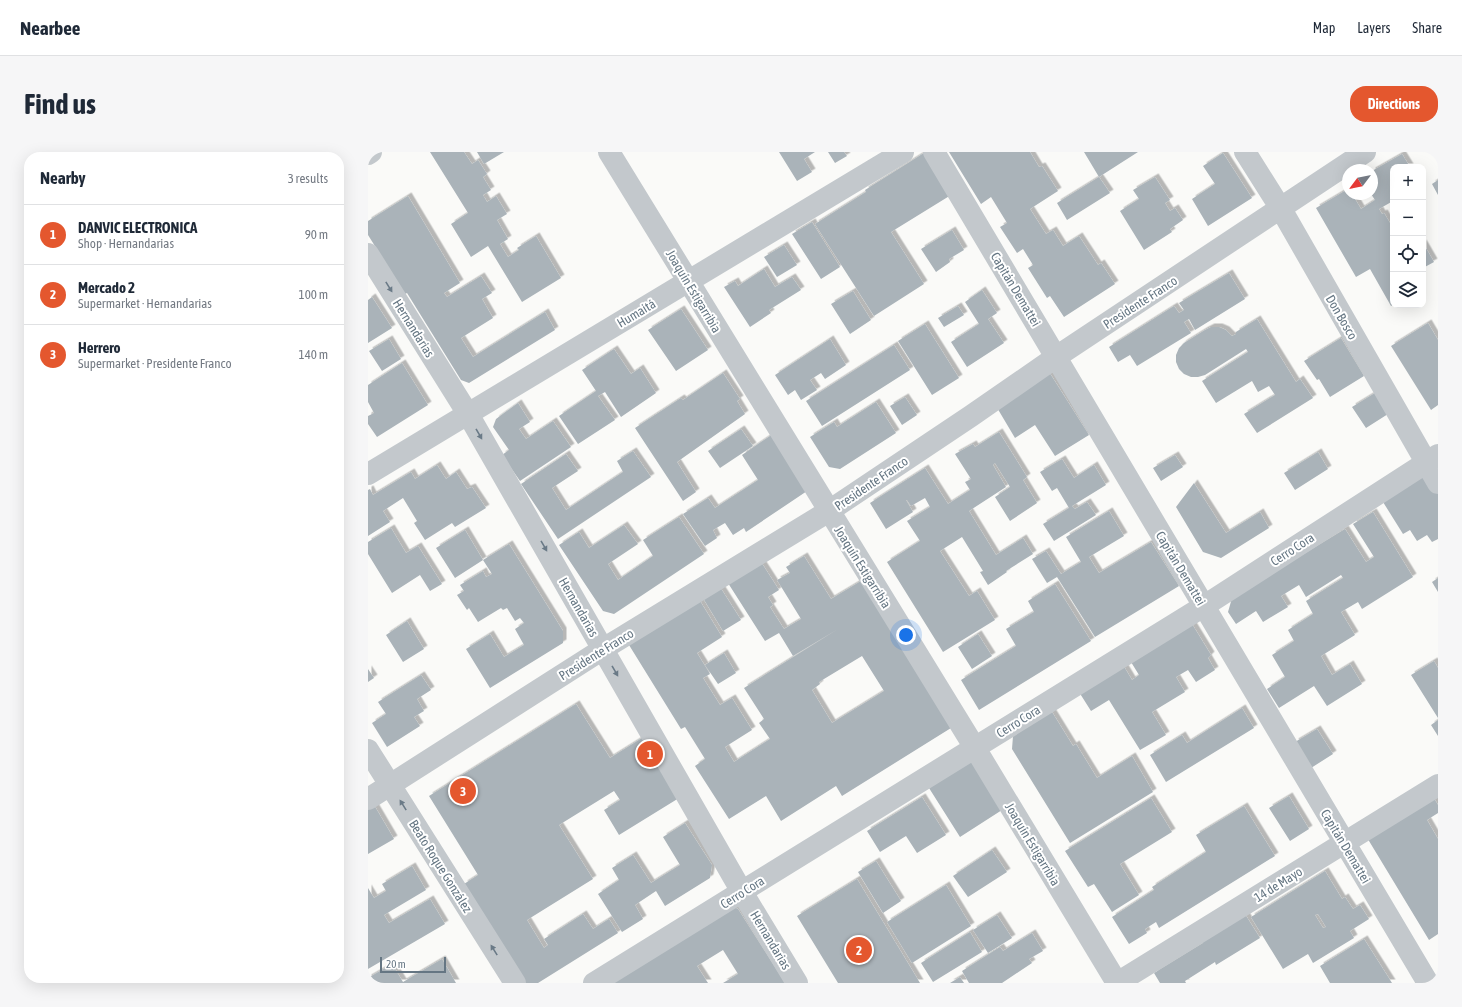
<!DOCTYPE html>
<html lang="en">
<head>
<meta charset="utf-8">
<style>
	:root { --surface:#fff; --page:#f6f6f7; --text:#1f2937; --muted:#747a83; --line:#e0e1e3; --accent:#e4572e }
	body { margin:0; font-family:"Asap Condensed",sans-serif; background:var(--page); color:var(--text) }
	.controls { position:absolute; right:12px; top:12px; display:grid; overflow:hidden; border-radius:8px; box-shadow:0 4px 16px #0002 }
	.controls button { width:36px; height:36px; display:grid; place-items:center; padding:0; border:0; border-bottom:1px solid var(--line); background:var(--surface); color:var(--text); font:20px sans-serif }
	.compass { position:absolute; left:974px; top:12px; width:36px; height:36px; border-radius:50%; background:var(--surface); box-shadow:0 4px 16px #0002; rotate:238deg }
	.scale { position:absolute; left:12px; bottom:10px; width:66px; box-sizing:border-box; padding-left:4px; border:2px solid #657683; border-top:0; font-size:11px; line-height:14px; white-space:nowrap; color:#657683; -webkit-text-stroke:3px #fff; paint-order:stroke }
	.you { position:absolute; left:538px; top:483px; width:14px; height:14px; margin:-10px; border:3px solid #fff; border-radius:50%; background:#1a73e8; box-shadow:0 0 0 6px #1a73e833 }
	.badge { display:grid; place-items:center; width:26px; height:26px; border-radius:50%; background:var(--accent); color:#fff; font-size:13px; font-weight:700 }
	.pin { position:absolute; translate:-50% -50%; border:2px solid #fff; box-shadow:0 1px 4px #0006 }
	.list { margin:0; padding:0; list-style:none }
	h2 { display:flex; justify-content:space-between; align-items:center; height:52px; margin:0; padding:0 16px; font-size:17px }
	h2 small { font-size:13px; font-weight:400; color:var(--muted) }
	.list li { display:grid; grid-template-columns:26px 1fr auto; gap:12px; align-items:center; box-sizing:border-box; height:60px; padding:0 16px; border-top:1px solid var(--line) }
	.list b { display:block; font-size:15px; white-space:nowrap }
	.list p { margin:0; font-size:13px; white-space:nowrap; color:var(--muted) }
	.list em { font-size:13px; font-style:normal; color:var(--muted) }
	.icon { flex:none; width:22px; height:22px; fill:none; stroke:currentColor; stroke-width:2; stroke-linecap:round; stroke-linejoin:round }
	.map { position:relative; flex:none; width:1070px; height:831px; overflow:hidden; border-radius:16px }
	header { display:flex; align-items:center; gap:24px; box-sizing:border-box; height:56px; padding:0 20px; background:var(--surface); border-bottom:1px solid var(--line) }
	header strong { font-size:19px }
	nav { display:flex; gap:22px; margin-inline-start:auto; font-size:14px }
	.intro { display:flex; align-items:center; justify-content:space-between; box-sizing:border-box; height:96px; padding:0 24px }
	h1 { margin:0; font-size:28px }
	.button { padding:10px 18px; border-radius:16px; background:var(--accent); color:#fff; font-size:14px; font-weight:700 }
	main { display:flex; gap:24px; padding:0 24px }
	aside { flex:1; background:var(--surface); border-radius:16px; box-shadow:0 4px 16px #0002 }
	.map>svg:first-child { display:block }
	.building { fill:#aab3b9; fill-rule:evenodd; filter:url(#shadow) }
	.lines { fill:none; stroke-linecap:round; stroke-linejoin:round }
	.minor { stroke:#c3c8cc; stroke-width:22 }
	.oneway { fill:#6a7a87 }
	.labels { text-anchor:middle; stroke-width:4; stroke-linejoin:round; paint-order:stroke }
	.street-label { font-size:13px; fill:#657683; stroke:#fff }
</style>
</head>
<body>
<header>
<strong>Nearbee</strong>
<nav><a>Map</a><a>Layers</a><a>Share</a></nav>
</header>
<div class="intro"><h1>Find us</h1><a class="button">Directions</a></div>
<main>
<aside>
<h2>Nearby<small>3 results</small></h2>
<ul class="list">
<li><span class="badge">1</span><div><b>DANVIC ELECTRONICA</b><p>Shop · Hernandarias</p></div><em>90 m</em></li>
<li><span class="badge">2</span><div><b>Mercado 2</b><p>Supermarket · Hernandarias</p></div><em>100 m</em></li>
<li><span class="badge">3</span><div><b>Herrero</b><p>Supermarket · Presidente Franco</p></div><em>140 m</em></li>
</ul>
</aside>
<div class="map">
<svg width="1070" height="831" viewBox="0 0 1070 831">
	<defs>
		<filter id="shadow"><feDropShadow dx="3.5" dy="-3.5" stdDeviation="0" flood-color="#0004"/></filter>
	</defs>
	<rect width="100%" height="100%" fill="#fafaf8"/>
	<path class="building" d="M62,0H96L104,12L110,8L119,22L115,25L123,38L115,43L119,50L128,44L139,62L129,68L140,87L132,92L140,105L151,98L149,96L168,84L193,126L154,150L120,94L103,105L83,72L100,61Z
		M109,0H136L116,12Z
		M411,0H447L436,7L444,20L429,29Z
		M460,0H476L479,4L467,11Z
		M581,0H662L671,15L674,14L690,39L662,57L678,82L685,78L695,94L711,84L730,113L733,111L747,132L696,165L682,144L679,146L660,116L665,113L655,97L649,101L632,75L639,71L623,45L613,52Z
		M716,0H770L731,25Z
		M556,1L583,43L523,80L556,132L506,164L447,72L498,40L497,38Z
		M855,1L884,46L840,74L824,47L847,32L835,14Z
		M1034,2L1042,15H1025V49L1011,57L1014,62L1016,61L1025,76V153L1023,154L1002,117L988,125L948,56L980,37V42H984L993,57L1007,48L1003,42L1004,19Z
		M731,25L742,41L699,68L689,51Z
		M787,25L802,48L797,51L802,59L807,56L815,68L802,77L804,80L776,98L752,59L771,47L765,38Z
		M1070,28V43L1064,32Z
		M40,44L92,131L76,141L79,145L113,124L124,141L114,147L125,166L93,186L105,205L177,160L187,178L101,231L93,228L39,141L37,142L0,83V69Z
		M444,70L472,115L453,127L424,82Z
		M584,78L596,98L581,107L582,110L568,120L553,97Z
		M1055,91L1066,110L1055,116Z
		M416,93L429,113L409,125L396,105Z
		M396,117L407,135L424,125L433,138L401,158L403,161L382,175L356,135L367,129L370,134Z
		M861,121L877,147L827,178L821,167L816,170L823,181L769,214L762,203L750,210L741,195L806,154L811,161L816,158L811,151Z
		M614,138L629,161L620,167L636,191L599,215L583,190L611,172L597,150Z
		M485,139L503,168L482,182L463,152Z
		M4,145L24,176L0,191V148Z
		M590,154L596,163L576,175L570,166Z
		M313,157L340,198L308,219L280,178Z
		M889,167L928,230L932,227L945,246L889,281L876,262L907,243L901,234L890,240L884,229L848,251L834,229L880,200L878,197L837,223L830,225H823L816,222L811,217L808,210V203L811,196L816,191L837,178L843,175H851L858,178L864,184L868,182V180Z
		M1060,171L1070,188V253L1063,258L1023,194Z
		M557,172L591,226L564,243L530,189Z
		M973,186L996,224L962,245L951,227L949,228L936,209Z
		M21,187L33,207L14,219L1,199Z
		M462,187L478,213L457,227L453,221L442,228L449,238L433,248L427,238L420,243L407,223Z
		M526,193L542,218L454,274L438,249Z
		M246,197L263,222L272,216L288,241L253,265L237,240L230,244L247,268L210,292L191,264L228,239L214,218Z
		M34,211L60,253L9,285L0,272V264L6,261L0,250V233Z
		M681,220L721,283L687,304L667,273L647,286L628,254Z
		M355,221L372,247L369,249L377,262L309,310L328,340L315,349L267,276L313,246L315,248Z
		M1007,241L1020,262L998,276L984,255Z
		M537,245L549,263L534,273L522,254Z
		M508,250L528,281L472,317L461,315L442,285L466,270L469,275Z
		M150,251L162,270L151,277L158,287L185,269L203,295L152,329L134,303L141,298L125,275L128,267Z
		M373,277L385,294L352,316L340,299Z
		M631,280L659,325L655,328L669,351L642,369L627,345L642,335L627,311L625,313L638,335L601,359L628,403L655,386L665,402L638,419L639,420L620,433L612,420L615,419L594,385L572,399L601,444L609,439L627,468L575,500L519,410L552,389L539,369L562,355L557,346L543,354L539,348H538L545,360L518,377L502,351L557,316L580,352L602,338L597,330L603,327L587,302L605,292L607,295Z
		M405,282L442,337L378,380L376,376L365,383L357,371L345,378L349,386L337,394L315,362L340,346L347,356L390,328L374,303Z
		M265,299L283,325L190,387L153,332L198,302L210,319L184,336L198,358L255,320L249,309Z
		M950,300L960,317L927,338L916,321Z
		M807,303L815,315L793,329L785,316Z
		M694,307L706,326L726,313L738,333L704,354L707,357L719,350L728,363L686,389L675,372L701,356L689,336L684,339L672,320Z
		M69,313L78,327L88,320L99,337L104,335L118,356L87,375L84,371L57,388L46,371L49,369L35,346L15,359L22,370L0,384V338L2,337L5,343L43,320L47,327Z
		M1059,322L1070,341V387L1064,390L1059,383L1049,389L1042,378L1035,382L1015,350Z
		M826,331L858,381L892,360L901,376L853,406L835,400L808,355Z
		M741,359L756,384L721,405L731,421L783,390L811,434L727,485L689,425L679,431L664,407L678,399L693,422L713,410L698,385Z
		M1005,360L1045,425L994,457L990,450L973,460L987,483L953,504L964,523L982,512L994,532L959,554L946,534L911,556L899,537L917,525L904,503L926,489L920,478L945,462L938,449L975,426L973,423L938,445L931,433L913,444L920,455L895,470L888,459L868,472L860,460L864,446L977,377L998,410L1006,405L985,372Z
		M311,365L336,402L246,462L235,459L191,393L211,380L221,396L256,373L270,392L240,412L250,428L285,404L275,388Z
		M23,376L38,401L50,394L74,432L62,439L52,423L24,441L0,402V390Z
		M97,378L115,408L87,426L68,396Z
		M141,392L195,479V491L122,536L98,497L122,482L136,505L156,493L147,477L156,471L152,466L147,469L139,456L135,458L133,456L110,470L101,456L99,458L89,443L96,439L92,433L115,419L118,425L124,422L115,408Z
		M436,404L463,447L493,429L583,576L474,644L468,634L413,669L398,644L361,667L327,614L337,607L317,575L313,577L261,493L332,449L354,485L329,501L342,522L335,526L352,553L364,546L384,578L357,595L366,610L402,587L391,571L396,567L376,536L470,477L425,504L411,481L397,489L360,431L393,410L411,438L400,445L405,453L402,455L416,477L433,467L409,428L422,421L418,415ZM494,504L516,539L464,571L444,538L452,532L451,530Z
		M1070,426V440L1064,430Z
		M687,432L723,489L611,558L593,528L648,494L638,477L666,460L660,449Z
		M352,435L373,468L355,479L335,446Z
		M39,469L56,497L35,510L18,483Z
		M824,472L843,503L840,506L847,518L828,530L820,518L808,525L817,540L784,560L798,583L772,598L741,548L723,559L711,540L755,513L764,528L771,523L763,510Z
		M610,482L624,504L604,517L590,495Z
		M356,501L368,521L350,532L337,513Z
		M1066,509L1070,516V566L1043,523Z
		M0,517L6,526L0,530Z
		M53,523L63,538L49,547L56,559L46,565L52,574L19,595L4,571L18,562L10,550Z
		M208,552L242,606L274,586L311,646L251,683L236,658L252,648L246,639L191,673L225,727L159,768L176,796L180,793L176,787L215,762L225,777L241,767L250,781L170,831H157L96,732L110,723L61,644Z
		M874,556L886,576L798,630L782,603L814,583L819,591Z
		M684,560L705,594L708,592L729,626L764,604L785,640L702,691L644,597L645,584Z
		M1070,568V584L1063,573Z
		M949,577L965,602L943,616L927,590Z
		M604,609L634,658L592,685L561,636Z
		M1064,643L1070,653V661L1059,668L1070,687V782L1061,788L998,684Z
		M921,644L941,677L922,689L901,656Z
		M554,645L578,683L549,701L538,684L512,700L499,679Z
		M783,646L804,680L752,712L771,743L744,760L726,732L720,735L697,699Z
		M6,653L26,687L0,702V657Z
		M876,654L907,704L791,776L788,770L777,777L779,781L761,792L744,765L786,738L784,735L838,700L828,683Z
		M317,671L344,713L342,726L297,754L288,739L267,753L275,767L254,780L230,742L251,728L244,716L265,703L283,731L312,713L295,685Z
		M624,698L639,720L600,745L585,724Z
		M508,709L533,749L515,761L490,720Z
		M44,714L58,738L16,763L21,771L62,747L77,772L0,817V736L6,746L18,739L14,732Z
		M957,719L974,747L977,745L985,757L992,753L1001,767L982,779L986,786L945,811L940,802L915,817L883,765ZM950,762L958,775L955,776L947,763Z
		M489,727L552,831H470L429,764Z
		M578,733L603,774L544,811L519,770Z
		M363,754L370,757L417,831H355L370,822L355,798L329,814L340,831H243Z
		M875,759L892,786L848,813L847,810L817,829L818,831H792L786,821L835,791L832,786Z
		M629,763L644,786L620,801L605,778Z
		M602,780L614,800L565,830L553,811Z
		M664,781L675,799L661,807L664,811L634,831H601L594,819L632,795L635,799Z
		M996,787L1024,831H962L952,814Z
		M74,807L88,831H0V826L24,812L35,830Z
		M592,825L596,831H582Z"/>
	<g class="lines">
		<path class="minor" d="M241,0L607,596L749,831L1070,633
			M566,0L1060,831
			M877,0L913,57L1070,331
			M0,2L3,0
			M0,102L100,262L374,740L429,831
			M0,322L535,0
			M0,598L147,831
			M0,647L235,497L461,359L603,264L688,205L997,0
			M226,831L836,454L1070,303"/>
	</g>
	<defs><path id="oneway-solid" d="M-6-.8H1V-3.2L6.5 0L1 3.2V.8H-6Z"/></defs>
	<g class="oneway">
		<use href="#oneway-solid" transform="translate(21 135) rotate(58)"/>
		<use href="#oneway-solid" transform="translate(111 282) rotate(60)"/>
		<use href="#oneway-solid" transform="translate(176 394) rotate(60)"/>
		<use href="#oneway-solid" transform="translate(247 519) rotate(60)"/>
		<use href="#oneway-solid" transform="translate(35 653) rotate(-122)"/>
		<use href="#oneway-solid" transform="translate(126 798) rotate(-122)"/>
	</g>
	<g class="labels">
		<g class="street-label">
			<text transform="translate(648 137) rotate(59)" y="5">Capitán Demattei</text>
			<text transform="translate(326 139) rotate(59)" y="5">Joaquín Estigarribia</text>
			<text transform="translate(772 150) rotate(-33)" y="5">Presidente Franco</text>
			<text transform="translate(268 161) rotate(-31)" y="5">Humaitá</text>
			<text transform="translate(974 165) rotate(60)" y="5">Don Bosco</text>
			<text transform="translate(46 176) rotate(58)" y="5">Hernandarias</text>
			<text transform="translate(503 331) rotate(-34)" y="5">Presidente Franco</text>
			<text transform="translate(924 397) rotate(-33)" y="5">Cerro Cora</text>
			<text transform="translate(495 415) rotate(58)" y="5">Joaquín Estigarribia</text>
			<text transform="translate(813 416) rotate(59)" y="5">Capitán Demattei</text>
			<text transform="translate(211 455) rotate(60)" y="5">Hernandarias</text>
			<text transform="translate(228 502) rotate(-32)" y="5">Presidente Franco</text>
			<text transform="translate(650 569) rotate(-32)" y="5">Cerro Cora</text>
			<text transform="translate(665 692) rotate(59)" y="5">Joaquín Estigarribia</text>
			<text transform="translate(978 694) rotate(59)" y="5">Capitán Demattei</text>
			<text transform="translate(73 714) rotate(58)" y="5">Beato Roque González</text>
			<text transform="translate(910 732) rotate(-32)" y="5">14 de Mayo</text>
			<text transform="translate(374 740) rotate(-32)" y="5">Cerro Cora</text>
			<text transform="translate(403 788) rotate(59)" y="5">Hernandarias</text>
		</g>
	</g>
</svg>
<div class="controls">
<button>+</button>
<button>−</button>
<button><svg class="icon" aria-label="locate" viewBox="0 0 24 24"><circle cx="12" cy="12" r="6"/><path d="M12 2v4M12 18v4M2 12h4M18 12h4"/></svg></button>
<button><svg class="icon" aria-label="layers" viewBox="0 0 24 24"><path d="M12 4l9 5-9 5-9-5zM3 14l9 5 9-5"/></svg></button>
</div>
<svg class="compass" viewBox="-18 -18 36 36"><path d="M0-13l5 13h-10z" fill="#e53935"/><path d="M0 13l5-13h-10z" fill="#747a83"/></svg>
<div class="scale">20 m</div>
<div class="you"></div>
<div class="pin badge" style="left:282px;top:602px">1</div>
<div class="pin badge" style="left:491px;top:798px">2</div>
<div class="pin badge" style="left:95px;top:639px">3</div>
</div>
</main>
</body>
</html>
